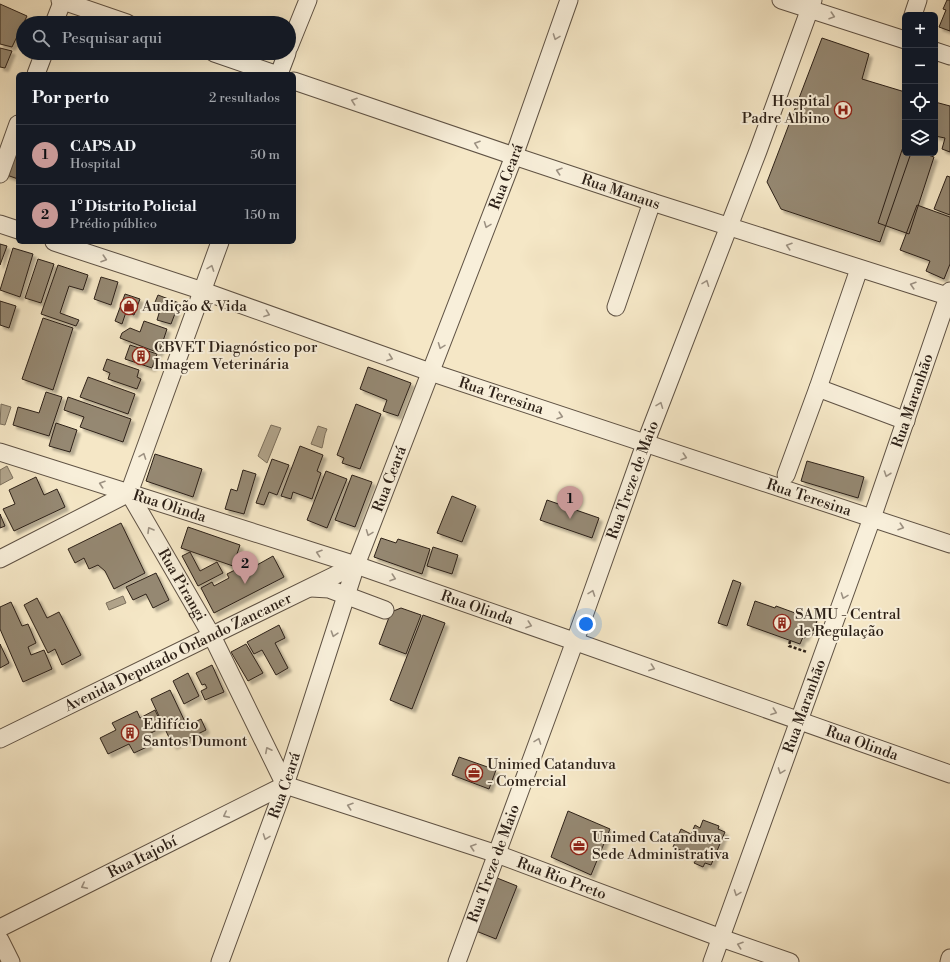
<!DOCTYPE html>
<html lang="pt">
<head>
<meta charset="utf-8">
<style>
	:root { --surface:#171b24; --page:#242831; --text:#f1f3f6; --muted:#9ea1a6; --line:#363941; --accent:#c59692 }
	body { margin:0; font-family:"Libre Bodoni",serif; background:var(--page); color:var(--text) }
	.controls { position:absolute; right:12px; top:12px; display:grid; overflow:hidden; border-radius:6px; box-shadow:0 4px 16px #0002 }
	.controls button { width:36px; height:36px; display:grid; place-items:center; padding:0; border:0; border-bottom:1px solid var(--line); background:var(--surface); color:var(--text); font:20px sans-serif }
	.you { position:absolute; left:586px; top:624px; width:14px; height:14px; margin:-10px; border:3px solid #fff; border-radius:50%; background:#1a73e8; box-shadow:0 0 0 6px #1a73e833 }
	.badge { display:grid; place-items:center; width:26px; height:26px; border-radius:50%; background:var(--accent); color:#111; font-size:13px; font-weight:700 }
	.pin { position:absolute; translate:-50% -33px; filter:drop-shadow(0 1px 2px #0008) }
	.pin::after { content:''; position:absolute; top:21px; width:14px; height:12px; background:inherit; clip-path:polygon(0 0,100% 0,50% 100%) }
	.list { margin:0; padding:0; list-style:none }
	h2 { display:flex; justify-content:space-between; align-items:center; height:52px; margin:0; padding:0 16px; font-size:17px }
	h2 small { font-size:13px; font-weight:400; color:var(--muted) }
	.list li { display:grid; grid-template-columns:26px 1fr auto; gap:12px; align-items:center; box-sizing:border-box; height:60px; padding:0 16px; border-top:1px solid var(--line) }
	.list b { display:block; font-size:15px; white-space:nowrap }
	.list p { margin:0; font-size:13px; white-space:nowrap; color:var(--muted) }
	.list em { font-size:13px; font-style:normal; color:var(--muted) }
	.icon { flex:none; width:22px; height:22px; fill:none; stroke:currentColor; stroke-width:2; stroke-linecap:round; stroke-linejoin:round }
	.map { position:relative; flex:none; width:950px; height:962px; overflow:hidden }
	.search { position:absolute; background:var(--surface); box-shadow:0 4px 16px #0002; left:16px; top:16px; width:280px; height:44px; display:flex; align-items:center; gap:10px; box-sizing:border-box; padding:0 14px; border-radius:22px; color:var(--muted); font-size:15px }
	.panel { position:absolute; background:var(--surface); box-shadow:0 4px 16px #0002; left:16px; top:72px; width:280px; height:172px; border-radius:6px }
	.map>svg:first-child { display:block }
	.water { fill:#b1a48b; stroke:#7c705d }
	.building { fill:#958872; stroke:#2d2118; filter:url(#shadow) }
	.lines { fill:none; stroke-linecap:round; stroke-linejoin:round }
	.minor-casing { stroke:#5f5244; stroke-width:19 }
	.path { stroke:#2d2118; stroke-width:2.5; stroke-dasharray:3 2; stroke-linecap:butt }
	.minor { stroke:#f8efda; stroke-width:17 }
	.oneway { stroke:#9d9283 }
	.labels { text-anchor:middle; stroke-width:4; stroke-linejoin:round; paint-order:stroke }
	.poi-label { font-size:15px; fill:#2d2118; stroke:#f8efda; text-anchor:start }
	.street-label { font-size:15px; fill:#2d2118; stroke:#f8efda }
</style>
</head>
<body>
<div class="map">
<svg width="950" height="962" viewBox="0 0 950 962">
	<defs>
		<filter id="shadow"><feDropShadow dx="3.5" dy="3.5" stdDeviation="1" flood-color="#0004"/></filter>
	</defs>
	<rect width="100%" height="100%" fill="#f5e7c6"/>
	<filter id="stains"><feTurbulence type="fractalNoise" baseFrequency=".005" numOctaves="4"/><feColorMatrix values="0 0 0 0 .2 0 0 0 0 .09 0 0 0 0 .02 0 0 0 .5 -.17"/></filter>
	<radialGradient id="worn" r=".72"><stop offset=".6" stop-color="#630" stop-opacity="0"/><stop offset="1" stop-color="#630" stop-opacity=".3"/></radialGradient>
	<path class="water" d="M1,404L11,407L5,425L0,424Z
		M271,425L281,428L267,463L258,456Z
		M318,426L327,429C324,435 324,441 322,448L311,444Z
		M7,466L13,478L0,485V470Z
		M123,596L126,603L109,610L106,603Z"/>
	<path class="building" d="M947,0H950V31L939,27L946,10L943,9Z
		M0,4L27,16L12,47L0,44Z
		M822,38L869,54L862,79L905,92V153H911L880,242L781,209L767,182Z
		M0,48L12,51L5,68L0,67Z
		M935,102L950,106V152L942,149L945,138L935,136Z
		M903,147L905,148V153H922L934,157L909,234L878,223Z
		M11,156L18,158V179L4,174Z
		M947,176L950,177V215L934,209Z
		M917,205L950,217V264L944,279L926,271L930,261L900,250Z
		M0,244L7,246L0,265Z
		M13,248L33,254L20,297L0,290Z
		M38,259L54,264L41,303L25,298Z
		M58,265L88,275L83,290L69,286L60,313L79,320L76,326L41,314Z
		M101,277L118,282L111,305L94,299Z
		M125,294L140,299L134,315L126,312L122,324L115,321Z
		M158,295L179,303L171,324L157,320L160,310L153,307Z
		M0,301L16,306L9,328L0,325Z
		M43,318L73,328L53,390L22,379Z
		M144,321L167,329L159,353L120,338L122,333L130,328L140,332Z
		M130,345L157,354L152,368L125,359Z
		M107,359L139,370L137,377L141,379L137,389L108,379L110,373L103,370Z
		M368,367L411,383L398,416L383,411L387,400L360,389Z
		M88,377L135,394L128,414L80,397Z
		M46,392L62,397L49,436L13,425L18,407L39,413Z
		M68,397L131,419L123,442L80,427L84,417L64,410Z
		M356,404L381,414L360,469L342,463L344,458L337,455Z
		M56,423L77,430L70,452L49,446Z
		M300,446L323,455L317,471L321,473L312,499L293,492L291,499L281,496Z
		M155,454L202,469L193,497L146,481Z
		M272,459L289,465L277,495L269,492L264,505L256,503Z
		M807,461L864,477L858,498L801,481Z
		M243,470L256,474L244,514L225,509L231,489L237,491Z
		M326,471L347,479L327,528L307,520Z
		M352,475L372,482L355,527L335,520Z
		M36,477L44,495L57,489L65,507L14,531L3,509L15,504L9,490Z
		M452,496L476,506L462,542L437,533Z
		M547,500L599,518L592,538L540,520Z
		M0,514L5,526L0,528Z
		M121,523L145,573L114,589L105,571L98,565L89,569L84,558L75,563L68,549Z
		M188,527L240,545L233,566L181,548Z
		M381,538L396,543L398,539L430,549L422,574L374,557Z
		M433,547L458,555L452,574L427,566Z
		M190,552L200,571L217,562L223,573L198,586L182,556Z
		M273,556L284,577L214,613L201,588L212,582L214,586L229,578L227,574L255,560L257,565Z
		M156,573L169,600L153,608L146,594L133,600L126,587Z
		M733,580L741,583L727,626L718,623Z
		M37,598L47,618L59,612L81,655L62,665L55,649L48,653L24,605Z
		M755,601L775,608L776,606L817,621L813,631L809,629L805,638L803,637L800,644L747,625Z
		M11,602L22,626L28,624L36,643L28,647L31,655L44,650L52,669L23,682L0,629V607Z
		M401,608L421,615L406,654L379,644L391,612Z
		M423,615L445,623L412,709L390,700Z
		M279,625L285,638L275,643L288,668L276,675L262,650L254,654L247,642Z
		M0,644L9,663L0,668Z
		M246,644L263,673L248,681L231,652Z
		M212,665L224,692L205,700L201,691L207,688L205,684L202,685L196,673Z
		M188,673L199,696L184,704L173,681Z
		M170,690L187,726L201,719L206,730L173,746L151,699Z
		M155,710L163,727L145,736L149,746L134,753L129,744L108,754L100,738L116,730L112,723L137,711L140,718Z
		M459,757L496,770L489,789L452,775Z
		M568,811L610,829L591,875L551,857Z
		M703,820L719,826L718,829L725,832L711,865L705,863L703,867L694,863L696,860L689,857L690,854L673,847L681,829L691,834L695,825L700,828Z
		M497,878L517,886L496,939L476,931Z"/>
	<g class="lines">
		<defs>
			<g id="minor">
				<path d="M60,0L127,23"/>
				<path d="M781,0L905,40"/>
				<path d="M913,15L918,0"/>
				<path d="M54,23L63,0"/>
				<path d="M289,47L308,0"/>
				<path d="M935,51L950,56"/>
				<path d="M214,53L275,74"/>
				<path d="M36,74L44,53"/>
				<path d="M279,74L287,53"/>
				<path id="s1" d="M294,81L514,156L652,202L950,297"/>
				<path d="M0,174L18,124"/>
				<path d="M0,224L18,230"/>
				<path id="s2" d="M54,242L203,291L430,372L950,544"/>
				<path d="M616,307L652,202"/>
				<path d="M818,388L906,421"/>
				<path id="s3" d="M0,452L356,565L565,638L950,774"/>
				<path d="M786,475L818,388L859,269"/>
				<path id="s4" d="M129,493L212,636L285,785"/>
				<path d="M0,559L129,493L220,242"/>
				<path d="M311,588L329,589L385,610"/>
				<path id="s5" d="M0,739L356,565"/>
				<path id="s6" d="M285,785L497,854L721,938L790,962"/>
				<path id="s7" d="M0,928L285,785"/>
				<path d="M0,940L11,962"/>
				<path id="s8" d="M220,962L285,785L356,565L514,156L569,0"/>
				<path id="s9" d="M457,962L575,641L645,444L758,151L813,0"/>
				<path id="s10" d="M712,962L872,518L950,291"/>
				<path d="M949,962L950,958"/>
			</g>
		</defs>
		<use href="#minor" class="minor-casing"/>
		<path class="path" d="M807,633L814,635
			M790,641L789,646L807,652"/>
		<use href="#minor" class="minor"/>
	</g>
	<defs><path id="oneway-chevron" d="M-2-3.5L2.5 0L-2 3.5" fill="none" stroke-width="1.6" stroke-linecap="round" stroke-linejoin="round"/></defs>
	<g class="oneway">
		<use href="#oneway-chevron" transform="translate(832 16) rotate(18)"/>
		<use href="#oneway-chevron" transform="translate(556 37) rotate(110)"/>
		<use href="#oneway-chevron" transform="translate(354 101) rotate(-161)"/>
		<use href="#oneway-chevron" transform="translate(477 144) rotate(-161)"/>
		<use href="#oneway-chevron" transform="translate(559 171) rotate(-162)"/>
		<use href="#oneway-chevron" transform="translate(487 225) rotate(111)"/>
		<use href="#oneway-chevron" transform="translate(789 246) rotate(-162)"/>
		<use href="#oneway-chevron" transform="translate(104 259) rotate(18)"/>
		<use href="#oneway-chevron" transform="translate(211 268) rotate(-70)"/>
		<use href="#oneway-chevron" transform="translate(706 283) rotate(-69)"/>
		<use href="#oneway-chevron" transform="translate(913 285) rotate(-163)"/>
		<use href="#oneway-chevron" transform="translate(267 314) rotate(20)"/>
		<use href="#oneway-chevron" transform="translate(441 346) rotate(111)"/>
		<use href="#oneway-chevron" transform="translate(390 358) rotate(20)"/>
		<use href="#oneway-chevron" transform="translate(660 405) rotate(-69)"/>
		<use href="#oneway-chevron" transform="translate(560 416) rotate(18)"/>
		<use href="#oneway-chevron" transform="translate(143 456) rotate(-70)"/>
		<use href="#oneway-chevron" transform="translate(684 457) rotate(18)"/>
		<use href="#oneway-chevron" transform="translate(887 474) rotate(109)"/>
		<use href="#oneway-chevron" transform="translate(102 484) rotate(-162)"/>
		<use href="#oneway-chevron" transform="translate(901 527) rotate(18)"/>
		<use href="#oneway-chevron" transform="translate(150 530) rotate(-120)"/>
		<use href="#oneway-chevron" transform="translate(369 533) rotate(111)"/>
		<use href="#oneway-chevron" transform="translate(319 553) rotate(-162)"/>
		<use href="#oneway-chevron" transform="translate(393 578) rotate(19)"/>
		<use href="#oneway-chevron" transform="translate(592 593) rotate(-70)"/>
		<use href="#oneway-chevron" transform="translate(844 596) rotate(110)"/>
		<use href="#oneway-chevron" transform="translate(529 625) rotate(19)"/>
		<use href="#oneway-chevron" transform="translate(334 634) rotate(108)"/>
		<use href="#oneway-chevron" transform="translate(652 668) rotate(20)"/>
		<use href="#oneway-chevron" transform="translate(774 712) rotate(20)"/>
		<use href="#oneway-chevron" transform="translate(538 741) rotate(-70)"/>
		<use href="#oneway-chevron" transform="translate(268 750) rotate(-117)"/>
		<use href="#oneway-chevron" transform="translate(781 771) rotate(110)"/>
		<use href="#oneway-chevron" transform="translate(350 806) rotate(-162)"/>
		<use href="#oneway-chevron" transform="translate(226 815) rotate(153)"/>
		<use href="#oneway-chevron" transform="translate(266 837) rotate(110)"/>
		<use href="#oneway-chevron" transform="translate(473 847) rotate(-162)"/>
		<use href="#oneway-chevron" transform="translate(84 886) rotate(153)"/>
		<use href="#oneway-chevron" transform="translate(737 893) rotate(110)"/>
		<use href="#oneway-chevron" transform="translate(740 945) rotate(-161)"/>
	</g>
	<defs>
		<symbol id="hospital-ring" viewBox="-11 -11 22 22"><circle r="9.5" fill="#f8efda" stroke="#8f2418" stroke-width="1.5"/><path d="M-5-5h3v3.5h4V-5h3V5h-3V1.5h-4V5h-3Z" fill="#8f2418"/></symbol>
		<symbol id="shop-ring" viewBox="-11 -11 22 22"><circle r="9.5" fill="#f8efda" stroke="#8f2418" stroke-width="1.5"/><path d="M-5-2.5h2.3a2.7 3.5 0 0 1 5.4 0H5L5.5 6h-11ZM-1.5-2.5h3a1.5 2.3 0 0 0-3 0Z" fill="#8f2418"/></symbol>
		<symbol id="building-ring" viewBox="-11 -11 22 22"><circle r="9.5" fill="#f8efda" stroke="#8f2418" stroke-width="1.5"/><path d="M-4-6H4V6H1V3H-1V6H-4ZM-2.5-4.3h1.7v1.8h-1.7ZM.8-4.3h1.7v1.8H.8ZM-2.5-1h1.7V.8h-1.7ZM.8-1h1.7V.8H.8Z" fill="#8f2418"/></symbol>
		<symbol id="office-ring" viewBox="-11 -11 22 22"><circle r="9.5" fill="#f8efda" stroke="#8f2418" stroke-width="1.5"/><path d="M-6-3h4V-5.5h4V-3h4V5H-6ZM-1-4.5V-3h2v-1.5ZM-6 0V1H6V0Z" fill="#8f2418"/></symbol>
	</defs>
	<g fill-rule="evenodd">
		<use href="#hospital-ring" x="833" y="100" width="20" height="20"/>
		<use href="#shop-ring" x="119" y="296" width="20" height="20"/>
		<use href="#building-ring" x="131" y="346" width="20" height="20"/>
		<use href="#building-ring" x="772" y="613" width="20" height="20"/>
		<use href="#building-ring" x="120" y="723" width="20" height="20"/>
		<use href="#office-ring" x="464" y="763" width="20" height="20"/>
		<use href="#office-ring" x="569" y="836" width="20" height="20"/>
	</g>
	<g class="labels">
		<g class="poi-label">
			<text x="830" y="106" text-anchor="end">Hospital<tspan x="830" dy="17">Padre Albino</tspan></text>
			<text x="142" y="311">Audição &amp; Vida</text>
			<text x="154" y="352">CBVET Diagnóstico por<tspan x="154" dy="17">Imagem Veterinária</tspan></text>
			<text x="795" y="619">SAMU - Central<tspan x="795" dy="17">de Regulação</tspan></text>
			<text x="143" y="729">Edifício<tspan x="143" dy="17">Santos Dumont</tspan></text>
			<text x="487" y="769">Unimed Catanduva<tspan x="487" dy="17">- Comercial</tspan></text>
			<text x="592" y="842">Unimed Catanduva -<tspan x="592" dy="17">Sede Administrativa</tspan></text>
		</g>
		<g class="street-label">
			<text dy="5" stroke="none"><textPath href="#s8" startOffset="836">Rua Ceará</textPath></text>
			<text dy="5" stroke="none"><textPath href="#s1" startOffset="345">Rua Manaus</textPath></text>
			<text dy="5" stroke="none"><textPath href="#s2" startOffset="473">Rua Teresina</textPath></text>
			<text dy="5" stroke="none"><textPath href="#s10" startOffset="596">Rua Maranhão</textPath></text>
			<text dy="5" stroke="none"><textPath href="#s8" startOffset="512">Rua Ceará</textPath></text>
			<text dy="5" stroke="none"><textPath href="#s9" startOffset="513">Rua Treze de Maio</textPath></text>
			<text dy="5" stroke="none"><textPath href="#s2" startOffset="797">Rua Teresina</textPath></text>
			<text dy="5" stroke="none"><textPath href="#s3" startOffset="178">Rua Olinda</textPath></text>
			<text dy="5" stroke="none"><textPath href="#s4" startOffset="106">Rua Pirangi</textPath></text>
			<text dy="5" stroke="none"><textPath href="#s3" startOffset="502">Rua Olinda</textPath></text>
			<text dy="5" stroke="none"><textPath href="#s5" startOffset="198">Avenida Deputado Orlando Zancaner</textPath></text>
			<text dy="5" stroke="none"><textPath href="#s10" startOffset="272">Rua Maranhão</textPath></text>
			<text dy="5" stroke="none"><textPath href="#s3" startOffset="910">Rua Olinda</textPath></text>
			<text dy="5" stroke="none"><textPath href="#s8" startOffset="188">Rua Ceará</textPath></text>
			<text dy="5" stroke="none"><textPath href="#s7" startOffset="159">Rua Itajobí</textPath></text>
			<text dy="5" stroke="none"><textPath href="#s9" startOffset="105">Rua Treze de Maio</textPath></text>
			<text dy="5" stroke="none"><textPath href="#s6" startOffset="292">Rua Rio Preto</textPath></text>
		</g>
	</g>
	<rect width="100%" height="100%" filter="url(#stains)"/>
	<rect width="100%" height="100%" fill="url(#worn)"/>
</svg>
<div class="controls">
<button>+</button>
<button>−</button>
<button><svg class="icon" aria-label="locate" viewBox="0 0 24 24"><circle cx="12" cy="12" r="6"/><path d="M12 2v4M12 18v4M2 12h4M18 12h4"/></svg></button>
<button><svg class="icon" aria-label="layers" viewBox="0 0 24 24"><path d="M12 4l9 5-9 5-9-5zM3 14l9 5 9-5"/></svg></button>
</div>
<div class="you"></div>
<div class="pin badge" style="left:570px;top:519px">1</div>
<div class="pin badge" style="left:245px;top:584px">2</div>
<div class="search"><svg class="icon" aria-label="search" viewBox="0 0 24 24"><circle cx="10" cy="10" r="6"/><path d="M15 15l6 6"/></svg>Pesquisar aqui</div>
<section class="panel">
<h2>Por perto<small>2 resultados</small></h2>
<ul class="list">
<li><span class="badge">1</span><div><b>CAPS AD</b><p>Hospital</p></div><em>50 m</em></li>
<li><span class="badge">2</span><div><b>1° Distrito Policial</b><p>Prédio público</p></div><em>150 m</em></li>
</ul>
</section>
</div>
</body>
</html>
